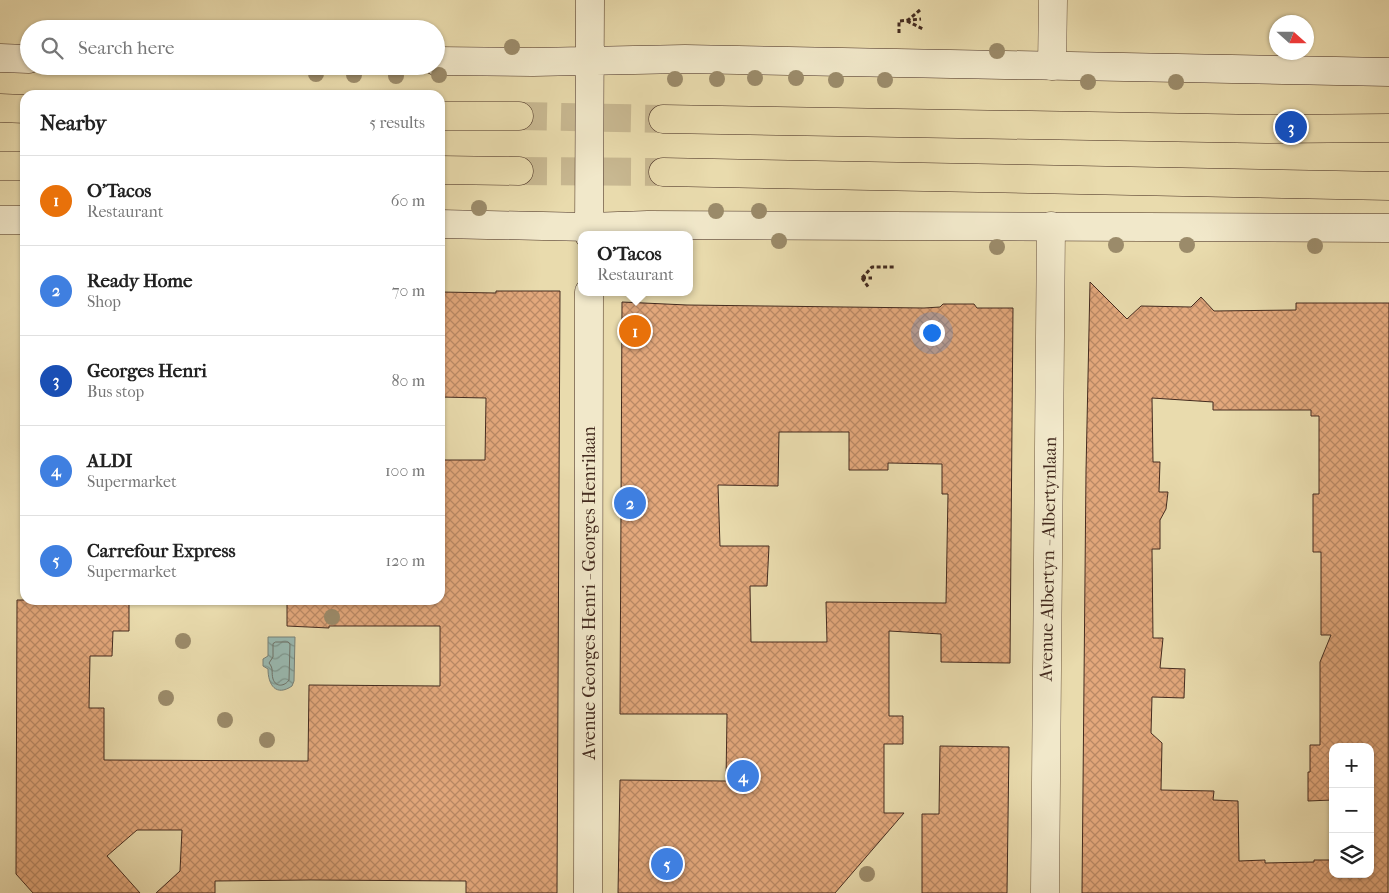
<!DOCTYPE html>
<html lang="en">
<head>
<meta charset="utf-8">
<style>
	:root { --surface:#fff; --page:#f6f6f6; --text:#222; --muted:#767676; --line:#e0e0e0; --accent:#7c3aed }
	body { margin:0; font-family:"IM FELL French Canon",serif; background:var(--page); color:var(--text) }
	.controls { position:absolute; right:15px; bottom:15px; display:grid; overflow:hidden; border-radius:10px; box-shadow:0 1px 4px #0004 }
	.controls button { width:45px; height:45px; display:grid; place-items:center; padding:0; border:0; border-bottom:1px solid var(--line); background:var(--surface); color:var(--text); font:25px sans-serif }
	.compass { position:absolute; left:1269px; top:15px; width:45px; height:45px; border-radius:50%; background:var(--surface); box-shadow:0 1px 4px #0004; rotate:111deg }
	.you { position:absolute; left:931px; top:332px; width:18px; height:18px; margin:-12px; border:4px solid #fff; border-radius:50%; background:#1a73e8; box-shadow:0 0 0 8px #1a73e833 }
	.badge { display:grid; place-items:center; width:32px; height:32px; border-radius:50%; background:var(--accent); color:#fff; font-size:16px; font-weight:700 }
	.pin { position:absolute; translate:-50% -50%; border:2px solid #fff; box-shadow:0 1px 5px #0006 }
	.popup { position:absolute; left:578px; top:231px; width:115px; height:65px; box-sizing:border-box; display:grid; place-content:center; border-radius:10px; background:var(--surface); filter:drop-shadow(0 1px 4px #0005); font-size:16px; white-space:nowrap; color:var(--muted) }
	.popup b { font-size:19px; color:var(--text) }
	.popup::after { content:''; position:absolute; left:50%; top:100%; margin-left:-10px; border:10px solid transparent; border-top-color:var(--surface) }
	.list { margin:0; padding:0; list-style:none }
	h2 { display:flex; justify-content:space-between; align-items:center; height:65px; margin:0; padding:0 20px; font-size:21px }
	h2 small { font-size:16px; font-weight:400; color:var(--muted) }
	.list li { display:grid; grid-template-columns:32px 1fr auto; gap:15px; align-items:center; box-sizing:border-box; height:90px; padding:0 20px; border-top:1px solid var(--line) }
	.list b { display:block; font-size:19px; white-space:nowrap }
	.list p { margin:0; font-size:16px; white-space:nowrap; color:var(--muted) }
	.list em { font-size:16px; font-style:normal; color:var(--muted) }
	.icon { flex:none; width:28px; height:28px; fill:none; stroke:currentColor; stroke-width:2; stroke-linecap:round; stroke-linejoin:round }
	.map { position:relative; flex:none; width:1389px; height:893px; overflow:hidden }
	.search { position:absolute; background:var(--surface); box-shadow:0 1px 4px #0004; left:20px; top:20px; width:425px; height:55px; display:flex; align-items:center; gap:12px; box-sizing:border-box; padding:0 18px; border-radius:28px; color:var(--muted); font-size:19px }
	.panel { position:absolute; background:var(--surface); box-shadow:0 1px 4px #0004; left:20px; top:90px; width:425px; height:515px; border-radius:15px }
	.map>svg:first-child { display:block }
	.water { fill:url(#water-waves); stroke:#778077 }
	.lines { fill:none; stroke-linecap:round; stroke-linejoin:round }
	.shore { stroke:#6e7268; stroke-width:1 }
	.building { fill:url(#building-cross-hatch); stroke:#442b1f; fill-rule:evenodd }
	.primary-tunnel { stroke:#c8b891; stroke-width:28; stroke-dasharray:28 14; stroke-linecap:butt }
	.street-casing { stroke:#6d5742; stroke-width:29 }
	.secondary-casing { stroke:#442b1f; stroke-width:29 }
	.primary-casing { stroke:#442b1f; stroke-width:29 }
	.path { stroke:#442b1f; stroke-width:3; stroke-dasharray:4 2.5; stroke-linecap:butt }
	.street { stroke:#f1e8ca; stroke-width:28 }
	.secondary { stroke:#f1e8ca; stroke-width:28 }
	.primary { stroke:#e9dbad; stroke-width:28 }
	.tree { fill:#9b8b6a }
	.labels { text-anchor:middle; stroke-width:4.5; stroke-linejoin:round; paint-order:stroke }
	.street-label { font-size:18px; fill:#442b1f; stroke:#f1e8ca }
</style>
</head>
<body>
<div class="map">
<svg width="1389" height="893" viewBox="0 0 1389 893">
	<defs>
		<pattern id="water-waves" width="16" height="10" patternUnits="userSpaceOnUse" patternTransform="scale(1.25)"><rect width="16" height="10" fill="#99b9b1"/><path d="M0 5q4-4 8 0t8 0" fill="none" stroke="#7e978f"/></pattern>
		<pattern id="building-cross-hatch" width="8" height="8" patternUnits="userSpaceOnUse" patternTransform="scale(1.25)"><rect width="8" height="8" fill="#e3a87c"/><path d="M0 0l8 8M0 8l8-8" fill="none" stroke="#ba8965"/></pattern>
	</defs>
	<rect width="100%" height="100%" fill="#e9dbad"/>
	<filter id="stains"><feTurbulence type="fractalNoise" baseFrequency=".004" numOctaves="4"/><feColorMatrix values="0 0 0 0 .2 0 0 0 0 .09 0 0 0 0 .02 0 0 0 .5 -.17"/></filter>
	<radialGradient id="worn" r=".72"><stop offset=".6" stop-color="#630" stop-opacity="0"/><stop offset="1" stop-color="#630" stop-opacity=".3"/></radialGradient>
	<path class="water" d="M268,637H295L294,681L292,686C276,697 268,685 268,669L263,666V659L268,656Z"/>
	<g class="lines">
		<path class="shore" d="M276,642H288L290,644L289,680C285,686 276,688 273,679C271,672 274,669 269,663L273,657V644Z"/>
	</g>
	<path class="building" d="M1090,282L1127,319L1141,306L1191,307L1201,297L1214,311L1296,310V303H1389L1388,893H1082L1086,471ZM1152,398L1213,402V410H1311V416H1319V494H1313V552H1321V635H1331L1320,662V745H1310V772H1308V801L1332,800L1331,860H1314V862L1265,863V860L1239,861L1238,801L1213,800L1214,791L1161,790L1162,743L1151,733L1152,697L1184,698L1185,669L1160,668L1163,638H1153L1152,549H1160V520L1166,509L1168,492H1159L1160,462H1153ZM1333,747H1370V874H1333Z
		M496,291H560L557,893H466V881L311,880L215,881V893H156L180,871L182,830H137L107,856L140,893H33L16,874L17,600H129V631H113L112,656H90L89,708H104V760L308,761L309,685L440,686V626H329V628L287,626V600H440V460H485L486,398L440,397V302L441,292L496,293Z
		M622,302L687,305L924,308L940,307L943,304H974L977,308H1013L1010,663L941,662V634L889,631V716H903V744H884V813H904L835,893H618L620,780L726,781L727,714H620ZM779,432H849V470H888V463L942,464V494H948L946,603L826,602L827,642H751L750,586H767L769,546H720L718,485L778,486Z
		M940,746L1009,747L1007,893H922V814H939Z"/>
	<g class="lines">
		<path class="primary-tunnel" d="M519,116L663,119
			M519,171L663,172"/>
		<defs>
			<path id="street" d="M1052,66L1053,0
				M1045,893L1051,226"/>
			<path id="secondary" d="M0,58L29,59
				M436,61L533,62L685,59L1389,72
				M0,220H25
				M440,224L589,227L648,225L1389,228
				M589,235L590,0
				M588,893L589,292"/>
			<path id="primary" d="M0,108L25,109
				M440,116H519
				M663,119L1266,129L1389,128
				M0,166H25
				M440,170L519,171
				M663,172L1389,186"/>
		</defs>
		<use href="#street" class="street-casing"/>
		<use href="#secondary" class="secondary-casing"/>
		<use href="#primary" class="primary-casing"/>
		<path class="path" d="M907,21L923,29
			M907,21L920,10
			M899,33V21L921,19
			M862,278L872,267H896
			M862,278L869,288
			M862,278H872"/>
		<use href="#street" class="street"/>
		<use href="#secondary" class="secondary"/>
		<use href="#primary" class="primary"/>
	</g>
	<g class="tree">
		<circle cx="512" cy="47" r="8"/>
		<circle cx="997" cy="51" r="8"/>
		<circle cx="316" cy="74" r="8"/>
		<circle cx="354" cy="75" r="8"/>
		<circle cx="439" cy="75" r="8"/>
		<circle cx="396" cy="76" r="8"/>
		<circle cx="755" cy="78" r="8"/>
		<circle cx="796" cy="78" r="8"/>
		<circle cx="675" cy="79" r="8"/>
		<circle cx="717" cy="79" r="8"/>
		<circle cx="836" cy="80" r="8"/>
		<circle cx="885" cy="80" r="8"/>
		<circle cx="1088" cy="82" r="8"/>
		<circle cx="1176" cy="82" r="8"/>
		<circle cx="479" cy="208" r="8"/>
		<circle cx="716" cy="211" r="8"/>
		<circle cx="759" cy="211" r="8"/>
		<circle cx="779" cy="241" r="8"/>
		<circle cx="1116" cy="245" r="8"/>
		<circle cx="1187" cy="245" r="8"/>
		<circle cx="1315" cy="246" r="8"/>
		<circle cx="997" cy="247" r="8"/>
		<circle cx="332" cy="617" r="8"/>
		<circle cx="183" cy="641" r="8"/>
		<circle cx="166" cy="698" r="8"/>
		<circle cx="225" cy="720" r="8"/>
		<circle cx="267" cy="740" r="8"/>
		<circle cx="867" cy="874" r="8"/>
	</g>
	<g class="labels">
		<g class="street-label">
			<text transform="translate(1048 559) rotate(-89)" y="6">Avenue Albertyn - Albertynlaan</text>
			<text transform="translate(589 593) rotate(-90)" y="6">Avenue Georges Henri - Georges Henrilaan</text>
		</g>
	</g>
	<rect width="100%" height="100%" filter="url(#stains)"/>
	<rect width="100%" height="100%" fill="url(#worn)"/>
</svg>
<div class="controls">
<button>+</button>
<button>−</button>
<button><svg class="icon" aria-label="layers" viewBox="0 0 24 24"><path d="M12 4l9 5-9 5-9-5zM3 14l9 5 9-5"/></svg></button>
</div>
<svg class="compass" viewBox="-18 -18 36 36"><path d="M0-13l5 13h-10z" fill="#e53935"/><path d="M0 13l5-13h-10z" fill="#767676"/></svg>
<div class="you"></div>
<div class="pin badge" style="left:635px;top:331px;background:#e8710a">1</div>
<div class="popup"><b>O'Tacos</b>Restaurant</div>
<div class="pin badge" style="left:630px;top:503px;background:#3f7fe0">2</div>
<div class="pin badge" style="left:1291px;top:127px;background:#1a4fb4">3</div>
<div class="pin badge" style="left:743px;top:776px;background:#3f7fe0">4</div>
<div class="pin badge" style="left:667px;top:864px;background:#3f7fe0">5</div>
<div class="search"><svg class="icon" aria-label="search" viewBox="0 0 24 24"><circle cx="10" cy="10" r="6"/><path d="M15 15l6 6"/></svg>Search here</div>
<section class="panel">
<h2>Nearby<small>5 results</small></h2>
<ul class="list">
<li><span class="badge" style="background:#e8710a">1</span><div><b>O'Tacos</b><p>Restaurant</p></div><em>60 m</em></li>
<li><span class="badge" style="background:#3f7fe0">2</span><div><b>Ready Home</b><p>Shop</p></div><em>70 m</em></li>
<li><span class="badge" style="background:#1a4fb4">3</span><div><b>Georges Henri</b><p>Bus stop</p></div><em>80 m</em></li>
<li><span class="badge" style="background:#3f7fe0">4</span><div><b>ALDI</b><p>Supermarket</p></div><em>100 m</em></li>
<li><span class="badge" style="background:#3f7fe0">5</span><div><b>Carrefour Express</b><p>Supermarket</p></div><em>120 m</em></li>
</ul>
</section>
</div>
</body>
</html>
